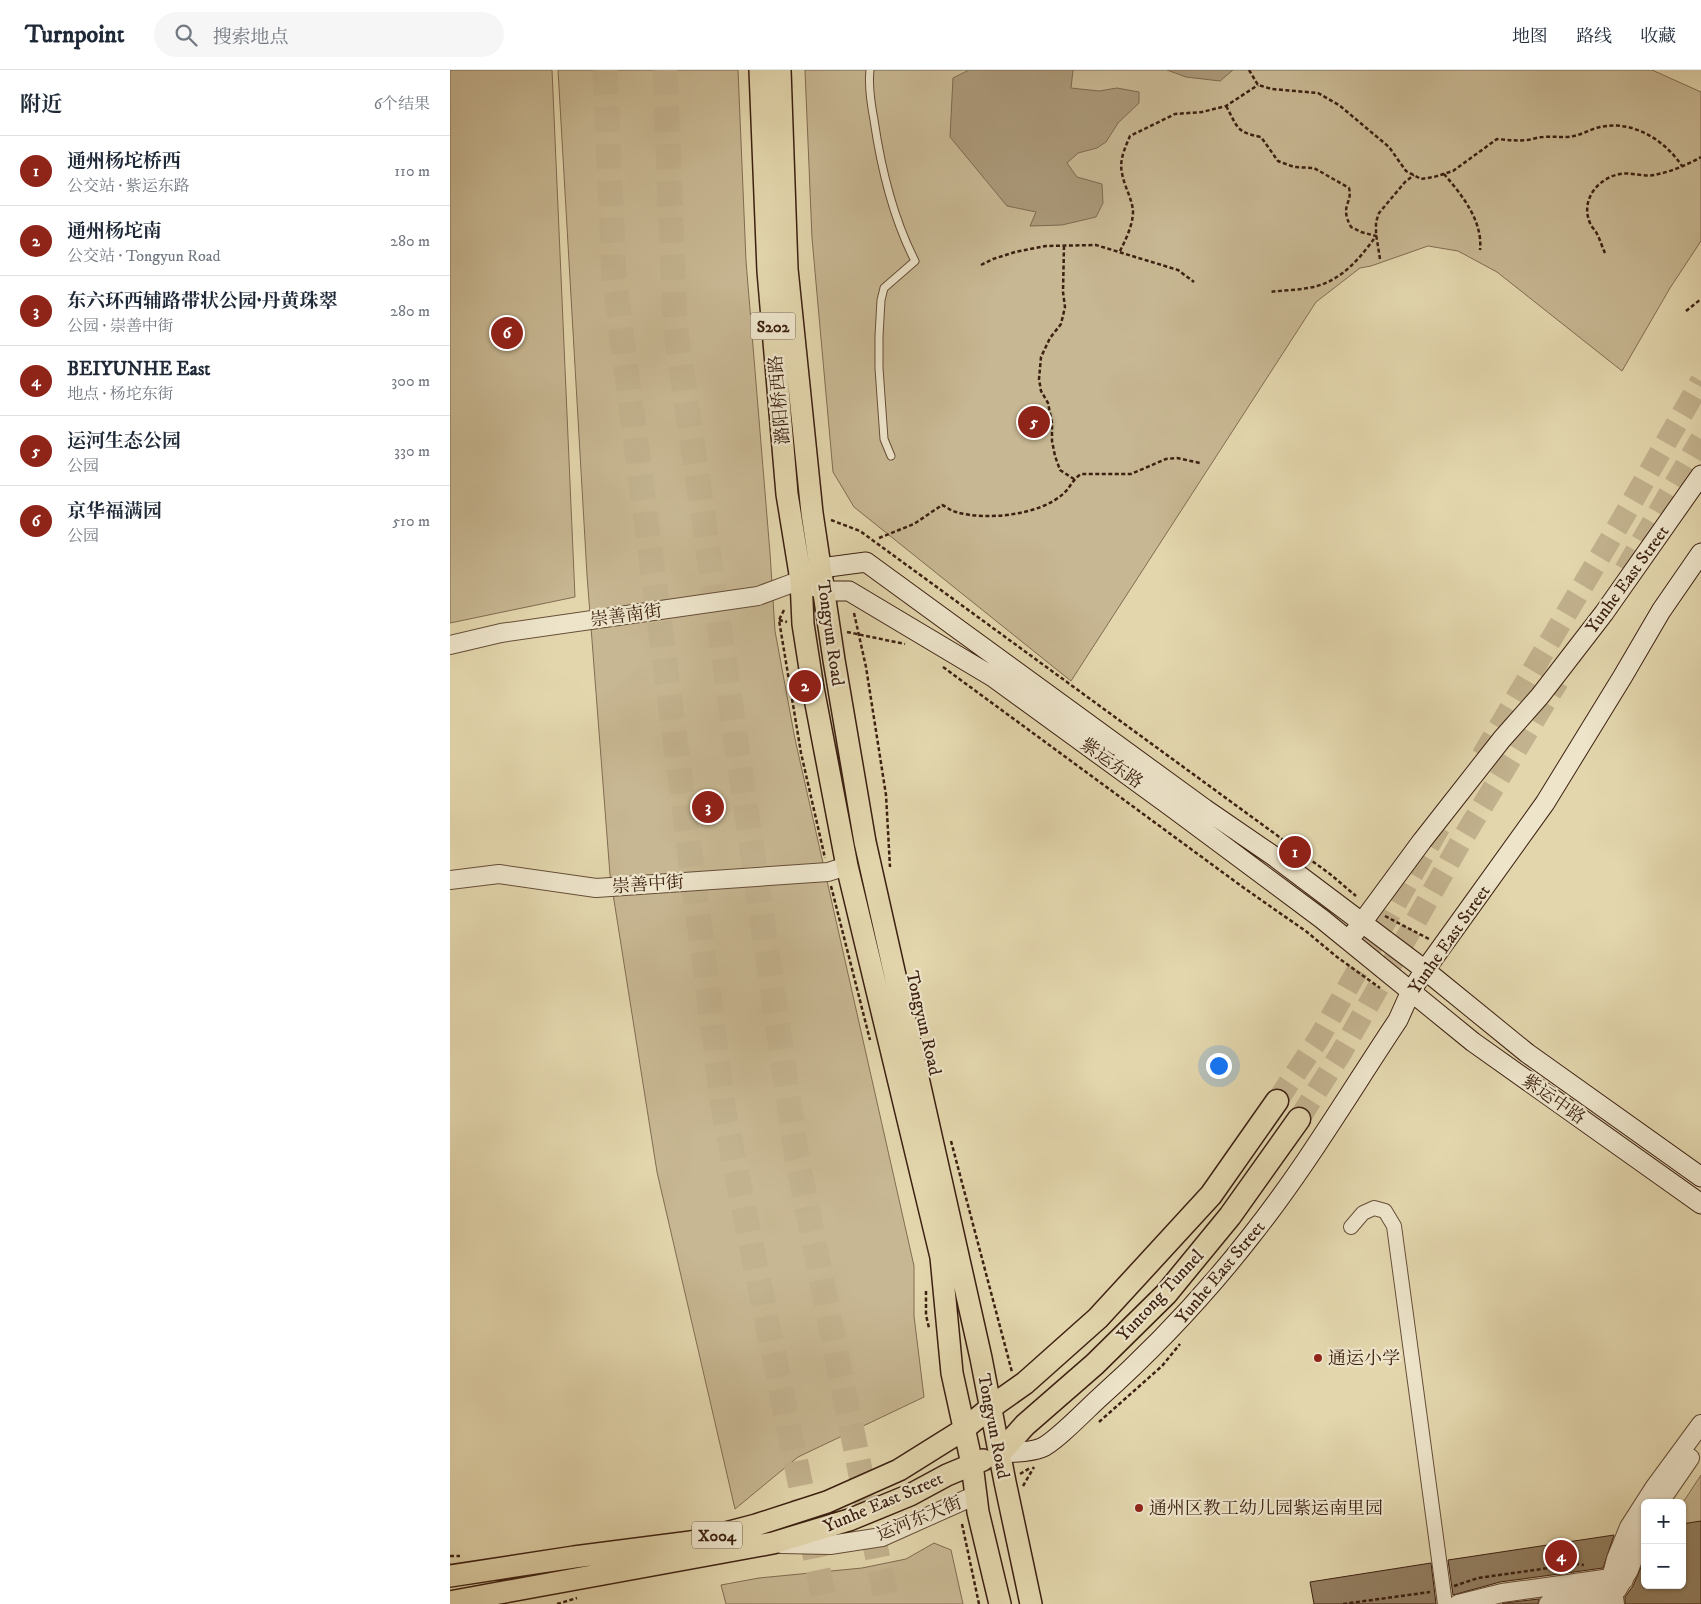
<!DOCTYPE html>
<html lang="zh">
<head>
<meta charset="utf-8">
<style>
	:root { --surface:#fff; --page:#f6f6f7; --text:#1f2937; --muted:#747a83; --line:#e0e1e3; --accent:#8f2418 }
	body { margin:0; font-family:"IM FELL DW Pica","Noto Serif SC",serif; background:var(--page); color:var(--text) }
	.controls { position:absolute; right:15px; bottom:15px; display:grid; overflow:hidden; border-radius:8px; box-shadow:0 1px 4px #0004 }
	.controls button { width:45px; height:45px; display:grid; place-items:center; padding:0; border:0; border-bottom:1px solid var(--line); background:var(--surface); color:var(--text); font:25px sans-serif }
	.you { position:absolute; left:768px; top:995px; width:18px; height:18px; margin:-12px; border:4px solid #fff; border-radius:50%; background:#1a73e8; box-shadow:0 0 0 8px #1a73e833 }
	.badge { display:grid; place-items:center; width:32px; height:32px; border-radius:50%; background:var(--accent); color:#fff; font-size:16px; font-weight:700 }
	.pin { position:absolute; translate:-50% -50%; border:2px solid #fff; box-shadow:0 1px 5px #0006 }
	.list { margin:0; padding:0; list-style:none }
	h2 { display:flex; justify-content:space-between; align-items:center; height:65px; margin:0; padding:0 20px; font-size:21px }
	h2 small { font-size:16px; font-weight:400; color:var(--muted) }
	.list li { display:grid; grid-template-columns:32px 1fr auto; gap:15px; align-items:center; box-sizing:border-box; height:70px; padding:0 20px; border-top:1px solid var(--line) }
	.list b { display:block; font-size:19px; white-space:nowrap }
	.list p { margin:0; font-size:16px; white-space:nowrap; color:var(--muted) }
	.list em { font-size:16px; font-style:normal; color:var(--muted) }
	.icon { flex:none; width:28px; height:28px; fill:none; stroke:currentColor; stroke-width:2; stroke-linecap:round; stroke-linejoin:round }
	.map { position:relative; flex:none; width:1251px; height:1534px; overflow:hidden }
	header { display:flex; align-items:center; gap:30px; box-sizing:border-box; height:70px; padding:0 25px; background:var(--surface); border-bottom:1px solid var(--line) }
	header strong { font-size:24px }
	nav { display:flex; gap:28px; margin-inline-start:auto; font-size:18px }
	.search { width:350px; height:45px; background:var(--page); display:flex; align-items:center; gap:12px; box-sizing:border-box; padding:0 18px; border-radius:28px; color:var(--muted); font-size:19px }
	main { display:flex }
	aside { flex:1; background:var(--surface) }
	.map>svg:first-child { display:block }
	.green { fill:#c7b792; stroke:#826c52 }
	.water { fill:#aa9878; stroke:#7e684f }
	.building { fill:#937f62; stroke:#3c2011 }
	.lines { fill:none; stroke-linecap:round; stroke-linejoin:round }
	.trunk-tunnel { stroke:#c2b28e; stroke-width:22; stroke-dasharray:22 11; stroke-linecap:butt }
	.motorway-tunnel { stroke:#c2b28e; stroke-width:25; stroke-dasharray:25 12; stroke-linecap:butt }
	.service-casing { stroke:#664e38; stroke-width:9 }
	.minor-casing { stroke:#664e38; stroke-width:16 }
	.tertiary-casing { stroke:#664e38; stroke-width:20 }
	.secondary-casing { stroke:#3c2011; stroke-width:21 }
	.primary-casing { stroke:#3c2011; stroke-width:24 }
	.trunk-casing { stroke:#3c2011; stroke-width:25 }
	.path { stroke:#3c2011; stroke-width:2.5; stroke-dasharray:4 2.5; stroke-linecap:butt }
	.service { stroke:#ede4ca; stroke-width:7 }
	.minor { stroke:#ede4ca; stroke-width:14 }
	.tertiary { stroke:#ede4ca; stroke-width:18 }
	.secondary { stroke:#ede4ca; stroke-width:19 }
	.primary { stroke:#e3d6ad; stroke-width:21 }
	.trunk { stroke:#e3d6ad; stroke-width:22 }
	.poi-dot { fill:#8f2418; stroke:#ede4ca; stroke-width:2 }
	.labels { text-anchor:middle; stroke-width:4.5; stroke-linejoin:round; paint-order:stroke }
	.shield { fill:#ede4ca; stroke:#715b48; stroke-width:1 }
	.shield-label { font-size:16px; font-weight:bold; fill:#3c2011 }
	.street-label { font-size:18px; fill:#3c2011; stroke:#ede4ca }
	.poi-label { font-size:18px; fill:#3c2011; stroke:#ede4ca; text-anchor:start }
</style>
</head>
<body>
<header>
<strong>Turnpoint</strong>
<div class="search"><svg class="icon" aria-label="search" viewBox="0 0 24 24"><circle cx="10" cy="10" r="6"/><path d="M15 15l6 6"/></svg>搜索地点</div>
<nav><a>地图</a><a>路线</a><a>收藏</a></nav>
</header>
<main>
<aside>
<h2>附近<small>6个结果</small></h2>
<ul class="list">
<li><span class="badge">1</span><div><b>通州杨坨桥西</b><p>公交站 · 紫运东路</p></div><em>110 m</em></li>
<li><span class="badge">2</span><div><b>通州杨坨南</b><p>公交站 · Tongyun Road</p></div><em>280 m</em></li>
<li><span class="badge">3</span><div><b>东六环西辅路带状公园·丹黄珠翠</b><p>公园 · 崇善中街</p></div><em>280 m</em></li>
<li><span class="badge">4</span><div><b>BEIYUNHE East</b><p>地点 · 杨坨东街</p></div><em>300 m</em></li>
<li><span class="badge">5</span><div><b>运河生态公园</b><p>公园</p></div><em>330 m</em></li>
<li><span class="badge">6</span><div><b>京华福满园</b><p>公园</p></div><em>510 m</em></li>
</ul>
</aside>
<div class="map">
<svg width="1251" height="1534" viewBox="0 0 1251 1534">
	<rect width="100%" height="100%" fill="#e3d6ad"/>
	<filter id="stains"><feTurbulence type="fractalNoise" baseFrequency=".004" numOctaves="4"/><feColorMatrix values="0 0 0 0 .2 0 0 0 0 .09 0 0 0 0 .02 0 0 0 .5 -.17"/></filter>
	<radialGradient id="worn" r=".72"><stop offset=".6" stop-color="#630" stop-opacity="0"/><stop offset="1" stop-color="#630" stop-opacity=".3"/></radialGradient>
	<path class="green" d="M0,0H102L125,527L0,553Z
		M108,0H288L296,191L320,483L325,561L345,669L464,1196V1246L474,1327L348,1387L285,1439L207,1102L160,805L137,505Z
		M355,0H1202L1251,22V171L1220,218L1172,301L1047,202L1008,181L978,176L921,196L910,198L866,232L621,611L404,437L383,402L362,168Z
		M1251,1405V1534H1193L1195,1515H1232V1434Z
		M484,1473L501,1480L513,1534H276L271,1515L309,1508L412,1498L456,1489Z"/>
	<path class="water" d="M519,0H623L621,18L649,21L667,18L689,22V33L668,53L656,72L647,78L628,83L617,93L627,107L652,114L653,133L646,147L612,155L580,156L586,142L557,136L500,67L503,8Z
		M717,0H783L770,11L736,7Z"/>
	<path class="building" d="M1251,1451V1534H1175V1527L1183,1516L1195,1488V1515H1232V1454Z
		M1164,1465L1153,1498L1050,1512L1003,1525L998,1490Z
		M981,1493L986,1534H864L860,1512Z
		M1089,1529L1088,1534H1052L1054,1533Z"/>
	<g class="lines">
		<path class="trunk-tunnel" d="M1175,500L1251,369
			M1032,686L1174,446L1251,311
			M827,1031L869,968L990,756
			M849,1049L891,983L1010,773L1108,611"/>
		<path class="motorway-tunnel" d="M155,0L164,207L274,1042L375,1534
			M215,0L225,254L347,1088L437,1534"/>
		<defs>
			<path id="service" d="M420,0C418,16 421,34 424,50C431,98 443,148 465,191L434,218L431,230L429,266V298L434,369L441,386"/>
			<path id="minor" d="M901,1157L913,1143L924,1138L935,1141L944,1156L995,1534"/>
			<path id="tertiary" d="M0,575L51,563L308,526L351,510
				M0,810L49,804L146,818L378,802L397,796
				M1209,1433L1240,1388
				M331,1474L380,1475L432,1467L526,1425
				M1167,1520L1179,1500L1195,1458
				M1008,1534L1052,1523L1161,1508L1174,1510
				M1098,1534L1164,1524
				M1165,1534L1161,1508L1166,1489L1179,1457L1204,1418L1251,1354"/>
			<path id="secondary" d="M371,498L416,492L755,739L825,787L975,900L1077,983L1251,1107
				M351,510L375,521H399L543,607L723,738L872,849L1023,972L1251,1134
				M905,862L972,771L1052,669L1090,626L1154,543L1251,405
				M550,1383C563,1382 578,1383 591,1378C604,1373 636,1340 648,1329C704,1279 755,1225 801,1166C855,1098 900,1022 948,950L961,921L975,900L1095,733L1173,606L1211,541L1251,483"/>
			<path id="primary" d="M310,0L318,201L337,424L351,510L353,554L363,618L397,796L491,1187L502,1303L522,1394L528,1442L550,1534
				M330,0L337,199L362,443L384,590L415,772L531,1288L555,1412L581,1534
				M0,1506L124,1487L241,1472L306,1455L377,1432L449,1400L513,1360L541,1337
				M0,1532L323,1473L399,1450L460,1425L497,1405L533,1390"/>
			<path id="trunk" d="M541,1337L575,1313L648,1248L761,1125L827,1031
				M550,1383L575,1355L645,1294L716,1224L780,1146L849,1049"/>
		</defs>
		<use href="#service" class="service-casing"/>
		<use href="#minor" class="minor-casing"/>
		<use href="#tertiary" class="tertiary-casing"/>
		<use href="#secondary" class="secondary-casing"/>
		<use href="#primary" class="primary-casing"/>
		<use href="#trunk" class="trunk-casing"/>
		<path class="path" d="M799,0L808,15L822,19L868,23L889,35L939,77L956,101L971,109L984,107L1003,101L1047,69C1058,70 1067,71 1078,70C1083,69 1088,67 1093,67C1104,66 1114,68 1124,66C1133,64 1141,59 1150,57C1182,50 1214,69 1232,96
			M776,36C788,57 785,62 811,67L828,91L844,97L864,98L899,118C903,134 889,135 901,157L911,162L926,166C912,186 893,209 867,216C853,220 835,220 820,222
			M994,104C1012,125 1033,151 1030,180
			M614,176L613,222L615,237L611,254L600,268L591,287L589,309L591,321L598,333L602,353V371L605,386L610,400L624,409
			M670,181C676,169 683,155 683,141C682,128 674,116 672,103C669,90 675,78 680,66L725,44L752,42L776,36L808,15
			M1155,183C1152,177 1150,169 1146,162C1144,159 1141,156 1140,153C1130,130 1148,108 1170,104C1181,102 1193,107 1204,105C1220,102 1237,95 1251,87
			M930,189L926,164V152L929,143L955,112L964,105
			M531,195L543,189L565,182L596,176L646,175L728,200L744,212
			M1236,241L1251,229
			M381,450L410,461L880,804L906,826
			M429,468L464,454L492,435C497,437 501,441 506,442C536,451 590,445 613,424C620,418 622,410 631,404H681L716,389L727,388L750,393
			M334,540L329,550L351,683L375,788
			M404,543L416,597L436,725L440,797
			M329,550L337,552
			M397,562L455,574
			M493,597L794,818L857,862L887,887L930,918
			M381,816L420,970
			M935,846L979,869
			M501,1071L562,1302
			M476,1221V1245L479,1258
			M649,1352L712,1296L730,1274
			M570,1404L580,1398
			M573,1416L584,1397
			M512,1454L529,1534
			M0,1486H10
			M1004,1516L1028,1508L1127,1494L1134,1495
			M107,1534L127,1528
			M893,1534L980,1522"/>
		<use href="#service" class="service"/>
		<use href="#minor" class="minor"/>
		<use href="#tertiary" class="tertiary"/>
		<use href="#secondary" class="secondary"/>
		<use href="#primary" class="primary"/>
		<use href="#trunk" class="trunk"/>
	</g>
	<g class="poi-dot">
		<circle cx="868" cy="1288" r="5"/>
		<circle cx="689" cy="1438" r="5"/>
	</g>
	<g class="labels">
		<g class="shield">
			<rect x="300.5" y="242.5" width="45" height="27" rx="4"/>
			<rect x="242" y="1451.5" width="50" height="27" rx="4"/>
		</g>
		<g class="shield-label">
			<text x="323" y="262">S202</text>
			<text x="267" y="1471">X004</text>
		</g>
		<g class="street-label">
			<text transform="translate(329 330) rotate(-95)" y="6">潞阳桥西路</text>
			<text transform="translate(1177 509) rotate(-54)" y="6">Yunhe East Street</text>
			<text transform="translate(176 545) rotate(-8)" y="6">崇善南街</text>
			<text transform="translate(381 563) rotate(82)" y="6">Tongyun Road</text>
			<text transform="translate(662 693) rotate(36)" y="6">紫运东路</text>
			<text transform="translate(198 814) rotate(-4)" y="6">崇善中街</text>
			<text transform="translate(999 869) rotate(-55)" y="6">Yunhe East Street</text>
			<text transform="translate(474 953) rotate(77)" y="6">Tongyun Road</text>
			<text transform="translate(1104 1029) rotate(35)" y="6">紫运中路</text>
			<text transform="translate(770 1202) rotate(-50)" y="6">Yunhe East Street</text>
			<text transform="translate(710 1225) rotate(-47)" y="6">Yuntong Tunnel</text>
			<text transform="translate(544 1356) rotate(79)" y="6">Tongyun Road</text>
			<text transform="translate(433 1432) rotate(-23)" y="6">Yunhe East Street</text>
			<text transform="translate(469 1448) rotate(-22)" y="6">运河东大街</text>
		</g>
		<g class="poi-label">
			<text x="878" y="1294">通运小学</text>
			<text x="699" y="1444">通州区教工幼儿园紫运南里园</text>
		</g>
	</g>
	<rect width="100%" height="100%" filter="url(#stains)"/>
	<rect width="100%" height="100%" fill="url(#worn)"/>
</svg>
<div class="controls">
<button>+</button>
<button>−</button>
</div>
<div class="you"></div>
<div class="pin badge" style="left:845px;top:782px">1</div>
<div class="pin badge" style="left:355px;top:616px">2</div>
<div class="pin badge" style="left:258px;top:737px">3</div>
<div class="pin badge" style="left:1111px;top:1486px">4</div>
<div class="pin badge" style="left:584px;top:352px">5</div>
<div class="pin badge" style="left:57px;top:263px">6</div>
</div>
</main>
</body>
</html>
